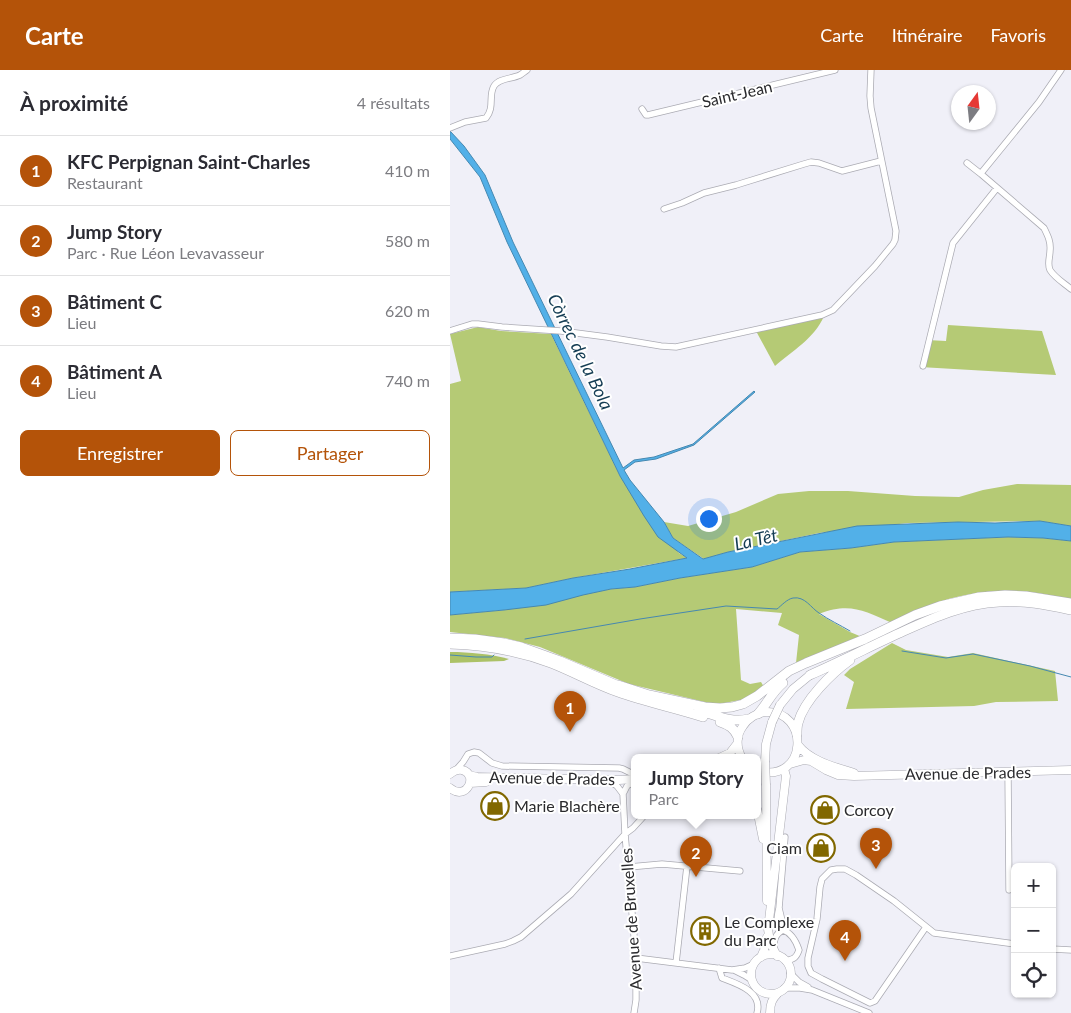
<!DOCTYPE html>
<html lang="fr">
<head>
<meta charset="utf-8">
<style>
	:root { --surface:#fff; --page:#f7f7f7; --text:#2b2b33; --muted:#7c7c81; --line:#e1e1e2; --accent:#b45309 }
	body { margin:0; font-family:Lato,sans-serif; background:var(--page); color:var(--text) }
	.controls { position:absolute; right:15px; bottom:15px; display:grid; overflow:hidden; border-radius:8px; box-shadow:0 1px 4px #0004 }
	.controls button { width:45px; height:45px; display:grid; place-items:center; padding:0; border:0; border-bottom:1px solid var(--line); background:var(--surface); color:var(--text); font:25px sans-serif }
	.compass { position:absolute; left:501px; top:15px; width:45px; height:45px; border-radius:50%; background:var(--surface); box-shadow:0 1px 4px #0004; rotate:15deg }
	.you { position:absolute; left:258px; top:448px; width:18px; height:18px; margin:-12px; border:4px solid #fff; border-radius:50%; background:#1a73e8; box-shadow:0 0 0 8px #1a73e833 }
	.badge { display:grid; place-items:center; width:32px; height:32px; border-radius:50%; background:var(--accent); color:#fff; font-size:16px; font-weight:700 }
	.pin { position:absolute; translate:-50% -41px; filter:drop-shadow(0 1px 2px #0008) }
	.pin::after { content:''; position:absolute; top:26px; width:18px; height:15px; background:inherit; clip-path:polygon(0 0,100% 0,50% 100%) }
	.popup { position:absolute; left:181px; top:684px; width:130px; height:65px; box-sizing:border-box; display:grid; place-content:center; border-radius:8px; background:var(--surface); filter:drop-shadow(0 1px 4px #0005); font-size:16px; white-space:nowrap; color:var(--muted) }
	.popup b { font-size:19px; color:var(--text) }
	.popup::after { content:''; position:absolute; left:50%; top:100%; margin-left:-10px; border:10px solid transparent; border-top-color:var(--surface) }
	.list { margin:0; padding:0; list-style:none }
	h2 { display:flex; justify-content:space-between; align-items:center; height:65px; margin:0; padding:0 20px; font-size:21px }
	h2 small { font-size:16px; font-weight:400; color:var(--muted) }
	.list li { display:grid; grid-template-columns:32px 1fr auto; gap:15px; align-items:center; box-sizing:border-box; height:70px; padding:0 20px; border-top:1px solid var(--line) }
	.list b { display:block; font-size:19px; white-space:nowrap }
	.list p { margin:0; font-size:16px; white-space:nowrap; color:var(--muted) }
	.list em { font-size:16px; font-style:normal; color:var(--muted) }
	.actions { display:flex; gap:10px; padding:15px 20px }
	.actions a { flex:1; padding:11px 0; border:1px solid var(--accent); border-radius:8px; text-align:center; font-size:18px; color:var(--accent) }
	.actions .main { background:var(--accent); color:#fff }
	.icon { flex:none; width:28px; height:28px; fill:none; stroke:currentColor; stroke-width:2; stroke-linecap:round; stroke-linejoin:round }
	.map { position:relative; flex:none; width:621px; height:943px; overflow:hidden }
	header { display:flex; align-items:center; gap:30px; box-sizing:border-box; height:70px; padding:0 25px; background:var(--accent); color:#fff }
	header strong { font-size:24px }
	nav { display:flex; gap:28px; margin-inline-start:auto; font-size:18px }
	main { display:flex }
	aside { flex:1; background:var(--surface) }
	.map>svg:first-child { display:block }
	.green { fill:#b5ca75 }
	.forest { fill:#acc267 }
	.water { fill:#52b0e8; stroke:#4688b0 }
	.lines { fill:none; stroke-linecap:round; stroke-linejoin:round }
	.stream { stroke:#4688b0; stroke-width:1 }
	.minor-casing { stroke:#ababb3; stroke-width:7 }
	.major-casing { stroke:#ababb3; stroke-width:9 }
	.highway-casing { stroke:#ababb3; stroke-width:10 }
	.minor { stroke:#fff; stroke-width:5.5 }
	.major { stroke:#fff; stroke-width:8 }
	.highway { stroke:#fff; stroke-width:9 }
	.major-bridge-casing { stroke:#ababb3; stroke-width:9; stroke-linecap:butt }
	.major-bridge { stroke:#fff; stroke-width:8 }
	.labels { text-anchor:middle; stroke-width:4; stroke-linejoin:round; paint-order:stroke }
	.street-label { font-size:16px; fill:#2a2a2d; stroke:#fff }
	.poi-label { font-size:16px; fill:#2a2a2d; stroke:#fff; text-anchor:start }
	.water-label { font-size:18px; font-style:italic; fill:#153d54; stroke:#fff }
</style>
</head>
<body>
<header>
<strong>Carte</strong>
<nav><a>Carte</a><a>Itinéraire</a><a>Favoris</a></nav>
</header>
<main>
<aside>
<h2>À proximité<small>4 résultats</small></h2>
<ul class="list">
<li><span class="badge">1</span><div><b>KFC Perpignan Saint-Charles</b><p>Restaurant</p></div><em>410 m</em></li>
<li><span class="badge">2</span><div><b>Jump Story</b><p>Parc · Rue Léon Levavasseur</p></div><em>580 m</em></li>
<li><span class="badge">3</span><div><b>Bâtiment C</b><p>Lieu</p></div><em>620 m</em></li>
<li><span class="badge">4</span><div><b>Bâtiment A</b><p>Lieu</p></div><em>740 m</em></li>
</ul>
<div class="actions"><a class="main">Enregistrer</a><a>Partager</a></div>
</aside>
<div class="map">
<svg width="621" height="943" viewBox="0 0 621 943">
	<rect width="100%" height="100%" fill="#f0f0f8"/>
	<path class="green" d="M374,246C365,268 342,281 325,296L306,261Z
		M498,255L592,261L606,305L470,297L477,270L496,271Z
		M28,257L51,261L101,264L170,406L229,483L237,488L123,508L76,518L0,522V314L11,311L0,264Z
		M567,414L621,415V456L590,451L458,453L369,463L278,482L254,489L223,468L214,452L238,456L286,442L328,424L359,421H398L465,426L509,427L533,420Z
		M558,467L593,468L621,471V529C607,527 593,523 579,522C546,519 511,523 481,535C467,540 455,547 442,553C414,541 400,532 369,544L400,562L412,567L346,593L349,565L328,555L332,543L286,539L291,610L300,614L311,612L314,617L296,629L274,633H259L179,614L90,577L55,568L0,562V545L54,540L161,519L185,517L230,508L302,497L350,482L401,478L444,472Z
		M442,573L456,580L498,587L523,583L605,601L608,631L546,632L524,636L396,639L404,612L394,605L400,599Z"/>
	<path class="forest" d="M0,582C20,582 40,584 59,589L54,591L0,593Z"/>
	<path class="water" d="M0,61L14,76L35,105L63,172L173,398L184,390L204,387L243,374L304,321L305,322L244,375L206,389L185,392L174,400L180,410L214,452L223,468L253,489L278,482L407,456L508,452L545,453L590,451L621,456V471L593,468L558,467L444,472L401,478L350,482L302,497L230,508L185,517L161,519L133,525L96,535L54,540L0,545V522L76,518L123,508L180,499L237,488L208,467L194,446L170,406L57,172L30,107L0,69Z"/>
	<g class="lines">
		<path class="stream" d="M75,569L190,549L276,536L327,539C331,536 337,529 343,528C355,526 361,538 369,543C379,550 390,555 400,561
			M452,581L496,588L523,584L580,596L621,607
			M0,585L26,587H42L44,585"/>
		<defs>
			<path id="minor" d="M611,0L589,32L532,102L531,104L594,158C598,166 601,172 600,181C600,187 597,194 600,200C605,208 614,213 621,219
				M192,39L196,45H198L385,0
				M0,58L15,52L36,48C45,37 38,26 44,16C49,8 62,9 70,5C72,4 75,1 77,0
				M517,93L531,104
				M214,139L232,133L254,123L286,115L354,94L361,92L369,93L392,101L431,91
				M0,261L22,254H28L52,257L111,261L157,267L211,276L226,277L372,245L383,240L425,196L443,174L445,170L446,161L421,38L420,26L421,0
				M473,296L503,173L547,118
				M6,700L13,692L18,684L24,682L29,683L42,693L52,696L169,698L173,699L185,705
				M558,702L559,820
				M162,713L167,716L173,724
				M182,713L177,716L173,724L175,764L186,888V930L184,943
				M179,797L212,794L290,801
				M329,838L335,767
				M329,838L333,855V860C325,855 327,847 329,838Z
				M476,857L425,931L420,933L372,909L361,903L358,896V888L367,849L370,817L372,809L381,800L387,799H395L406,805L444,831L484,863L565,874
				M324,878C324,870 325,864 333,860C342,863 346,871 349,880C346,889 343,889 335,891
				M602,879L621,880
				M0,886L55,874L63,871L71,867L121,824L175,764L183,758L194,746
				M186,888L282,900L295,898L304,894
				M226,893L237,796
				M269,898L272,908C288,914 313,922 307,943
				M284,900L294,905L302,910
				M340,903L349,912L358,917
				M334,918H350L362,920L419,943"/>
			<path id="major" d="M330,635L343,619L360,605
				M348,675C360,691 385,697 404,703
				M269,688L280,683L287,674
				M292,688C286,678 286,665 293,656C298,648 307,643 315,642C360,639 359,714 307,701
				M315,691L316,674L322,652
				M340,694L354,690L361,691L376,700L388,705L404,706L621,700
				M0,704C4,701 7,699 12,700C29,704 17,732 0,718
				M19,705L27,707L169,710L185,709
				M20,713L36,712
				M316,715L317,831
				M307,739L313,769
				M301 904a20 20 0 1 1 40 0a20 20 0 1 1-40 0Z
				M327,886L320,872L318,859L336,706L334,699
				M311,887L314,880L317,867
				M320,943C320,934 322,929 328,923"/>
			<path id="highway" d="M0,568L25,569L54,573L71,577L110,591L171,617
				M0,574C35,575 69,581 101,593C124,602 145,614 168,622C196,632 225,638 253,647
				M360,605C392,591 423,575 454,561C485,547 514,534 549,532C573,530 597,535 621,540
				M168,615L199,625L255,637L270,638L282,637L293,634L307,626L339,601L356,593L415,569L465,545L490,536L529,527L555,525L576,526L621,533
				M248,640C265,645 281,653 298,649
				M308,644C317,634 322,622 333,613
				M270,652C279,655 284,658 288,667
				M347,664C347,661 347,656 348,653C354,630 382,603 400,590"/>
		</defs>
		<use href="#minor" class="minor-casing"/>
		<use href="#major" class="major-casing"/>
		<use href="#highway" class="highway-casing"/>
		<use href="#minor" class="minor"/>
		<use href="#major" class="major"/>
		<use href="#highway" class="highway"/>
		<defs>
			<path id="major-bridge" d="M322,652L330,635
				M315,691L316,715"/>
		</defs>
		<use href="#major-bridge" class="major-bridge-casing"/>
		<use href="#major-bridge" class="major-bridge"/>
	</g>
	<defs>
		<symbol id="shop-ring" viewBox="-11 -11 22 22"><circle r="9.5" fill="#fff" stroke="#816800" stroke-width="1.5"/><path d="M-5-2.5h2.3a2.7 3.5 0 0 1 5.4 0H5L5.5 6h-11ZM-1.5-2.5h3a1.5 2.3 0 0 0-3 0Z" fill="#816800"/></symbol>
		<symbol id="building-ring" viewBox="-11 -11 22 22"><circle r="9.5" fill="#fff" stroke="#816800" stroke-width="1.5"/><path d="M-4-6H4V6H1V3H-1V6H-4ZM-2.5-4.3h1.7v1.8h-1.7ZM.8-4.3h1.7v1.8H.8ZM-2.5-1h1.7V.8h-1.7ZM.8-1h1.7V.8H.8Z" fill="#816800"/></symbol>
	</defs>
	<g fill-rule="evenodd">
		<use href="#shop-ring" x="29" y="720" width="32" height="32"/>
		<use href="#shop-ring" x="359" y="724" width="32" height="32"/>
		<use href="#shop-ring" x="355" y="762" width="32" height="32"/>
		<use href="#building-ring" x="239" y="845" width="32" height="32"/>
	</g>
	<g class="labels">
		<g class="street-label">
			<text transform="translate(287 24) rotate(-13)" y="6">Saint-Jean</text>
			<text transform="translate(518 703) rotate(-1)" y="6">Avenue de Prades</text>
			<text transform="translate(102 708) rotate(1)" y="6">Avenue de Prades</text>
			<text transform="translate(181 849) rotate(-94)" y="6">Avenue de Bruxelles</text>
		</g>
		<g class="poi-label">
			<text x="64" y="742">Marie Blachère</text>
			<text x="394" y="746">Corcoy</text>
			<text x="352" y="784" text-anchor="end">Ciam</text>
			<text x="274" y="858">Le Complexe<tspan x="274" dy="18">du Parc</tspan></text>
		</g>
		<g class="water-label">
			<text transform="translate(130 282) rotate(64)" y="6">Còrrec de la Bola</text>
			<text transform="translate(306 470) rotate(-13)" y="6">La Têt</text>
		</g>
	</g>
</svg>
<div class="controls">
<button>+</button>
<button>−</button>
<button><svg class="icon" aria-label="locate" viewBox="0 0 24 24"><circle cx="12" cy="12" r="6"/><path d="M12 2v4M12 18v4M2 12h4M18 12h4"/></svg></button>
</div>
<svg class="compass" viewBox="-18 -18 36 36"><path d="M0-13l5 13h-10z" fill="#e53935"/><path d="M0 13l5-13h-10z" fill="#7c7c81"/></svg>
<div class="you"></div>
<div class="pin badge" style="left:120px;top:662px">1</div>
<div class="pin badge" style="left:246px;top:807px">2</div>
<div class="popup"><b>Jump Story</b>Parc</div>
<div class="pin badge" style="left:426px;top:799px">3</div>
<div class="pin badge" style="left:395px;top:891px">4</div>
</div>
</main>
</body>
</html>
